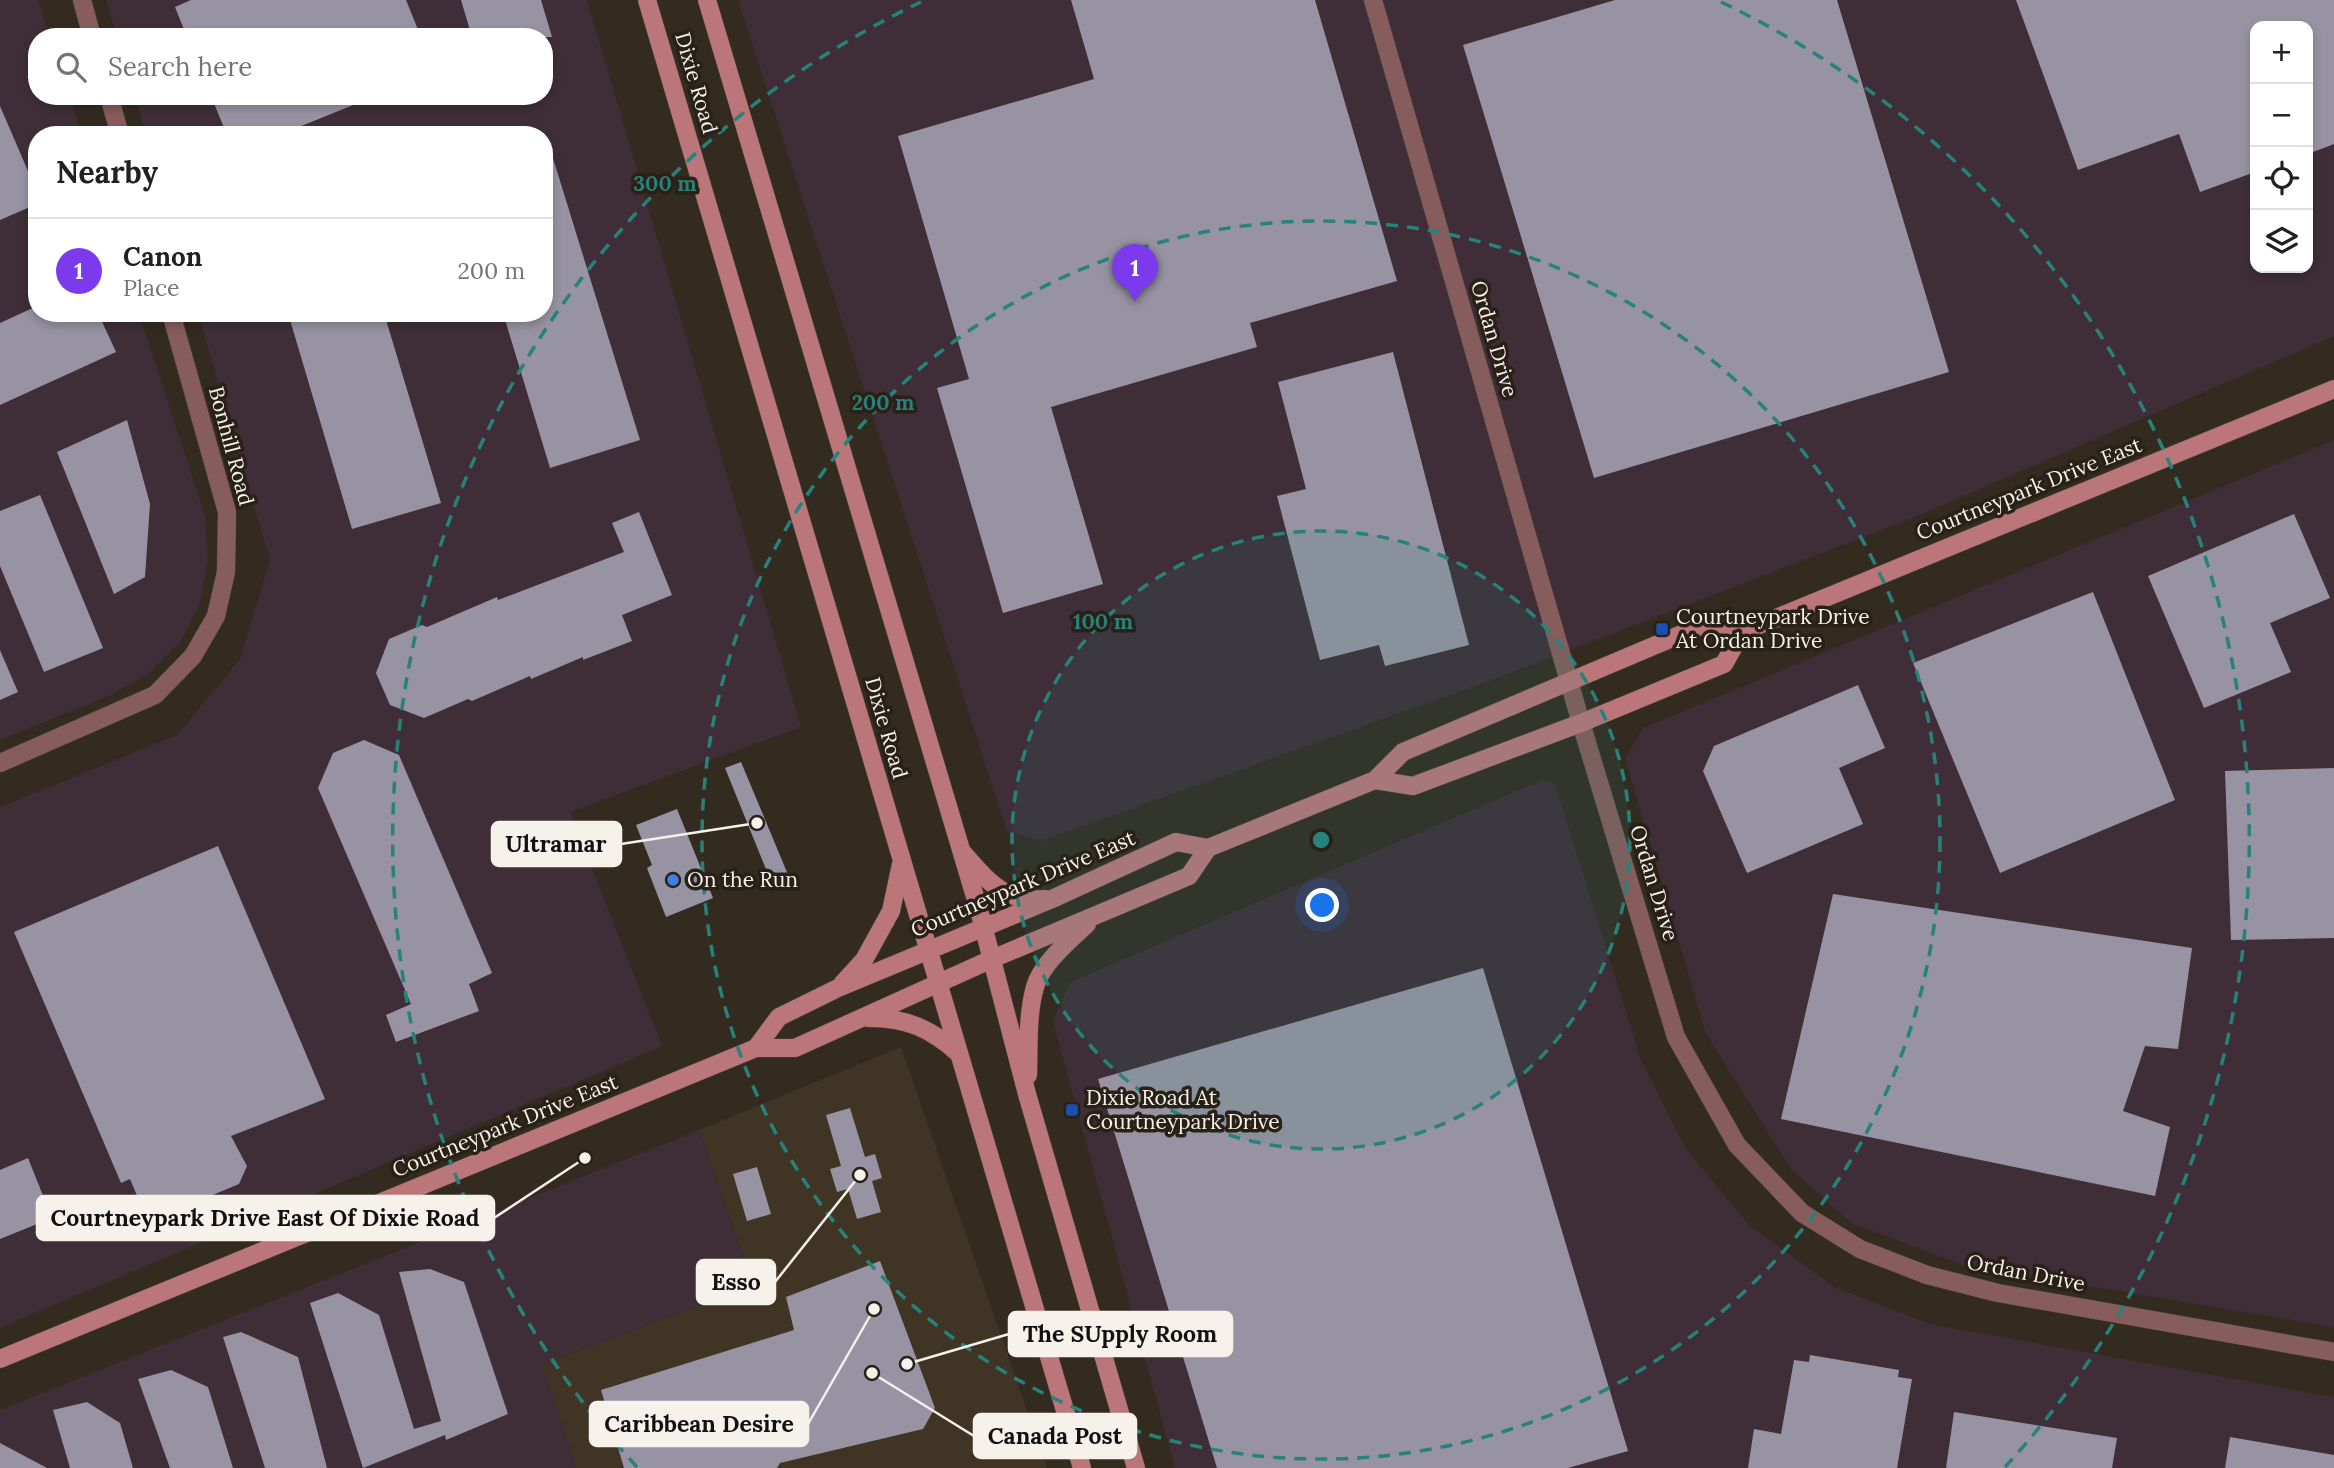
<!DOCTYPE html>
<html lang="en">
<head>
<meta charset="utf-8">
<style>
	:root { --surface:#fff; --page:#f6f6f6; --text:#202124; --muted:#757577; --line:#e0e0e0; --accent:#7c3aed }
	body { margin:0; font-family:Lora,serif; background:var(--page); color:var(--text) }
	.controls { position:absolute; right:21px; top:21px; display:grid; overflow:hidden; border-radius:14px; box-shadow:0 4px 10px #0003 }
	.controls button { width:63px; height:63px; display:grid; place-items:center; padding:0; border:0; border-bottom:2px solid var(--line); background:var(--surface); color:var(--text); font:35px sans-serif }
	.you { position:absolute; left:1323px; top:906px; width:24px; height:24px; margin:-18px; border:5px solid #fff; border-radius:50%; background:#1a73e8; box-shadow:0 0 0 10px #1a73e833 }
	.badge { display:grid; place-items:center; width:46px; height:46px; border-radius:50%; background:var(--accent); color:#fff; font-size:23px; font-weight:700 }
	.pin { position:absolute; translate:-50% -58px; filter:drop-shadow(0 2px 4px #0008) }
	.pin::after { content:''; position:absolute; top:37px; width:24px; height:21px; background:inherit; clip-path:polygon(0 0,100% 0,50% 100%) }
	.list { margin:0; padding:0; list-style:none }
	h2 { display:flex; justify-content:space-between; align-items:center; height:91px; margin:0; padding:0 28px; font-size:30px }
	h2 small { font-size:23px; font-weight:400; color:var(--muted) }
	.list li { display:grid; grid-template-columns:46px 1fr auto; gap:21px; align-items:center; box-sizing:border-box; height:105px; padding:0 28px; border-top:2px solid var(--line) }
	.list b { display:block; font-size:26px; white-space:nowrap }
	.list p { margin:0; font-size:23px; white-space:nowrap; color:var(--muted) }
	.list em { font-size:23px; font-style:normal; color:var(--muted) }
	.icon { flex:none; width:38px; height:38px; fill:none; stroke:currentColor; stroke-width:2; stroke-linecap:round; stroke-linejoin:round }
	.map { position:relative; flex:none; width:2334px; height:1468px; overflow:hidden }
	.search { position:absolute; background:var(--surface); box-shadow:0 4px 10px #0003; left:28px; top:28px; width:525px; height:77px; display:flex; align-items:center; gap:18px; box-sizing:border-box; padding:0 24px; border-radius:28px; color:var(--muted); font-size:26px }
	.panel { position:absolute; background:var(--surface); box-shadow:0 4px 10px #0003; left:28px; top:126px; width:525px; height:196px; border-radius:28px }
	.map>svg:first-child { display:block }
	.built { fill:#403424 }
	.industrial { fill:#3f2e38; fill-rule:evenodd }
	.building { fill:#9793a2 }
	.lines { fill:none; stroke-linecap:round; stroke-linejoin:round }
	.street-casing { stroke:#4e473c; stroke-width:19 }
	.secondary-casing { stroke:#4e473c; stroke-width:19 }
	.street { stroke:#875c5d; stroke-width:18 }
	.secondary { stroke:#ba7679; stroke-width:18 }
	.ring { fill:none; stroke:#26827a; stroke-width:3.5; stroke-dasharray:12 9 }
	.transit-dot { fill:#1a4fb4; stroke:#292117; stroke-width:2.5 }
	.shop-dot { fill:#3f7fe0; stroke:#292117; stroke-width:2.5 }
	.labels { text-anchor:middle; stroke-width:7; stroke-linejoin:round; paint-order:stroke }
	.street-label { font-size:21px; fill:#f6f1ea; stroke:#292117 }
	.poi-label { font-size:21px; fill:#f6f1ea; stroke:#292117; text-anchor:start }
	.centre { fill:#26827a; stroke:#292117; stroke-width:3.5 }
	.ring-label { font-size:21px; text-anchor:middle; font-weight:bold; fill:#26827a; stroke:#292117; stroke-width:7; stroke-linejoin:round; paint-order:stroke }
	.leader { fill:none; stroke:#f6f1ea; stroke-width:2.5 }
	.callout-dot { fill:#f6f1ea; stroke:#292117; stroke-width:2.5 }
	.callout { fill:#f6f1ea; stroke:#f6f1ea; stroke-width:2.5 }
	.callout-label { font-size:23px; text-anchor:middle; font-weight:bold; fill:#111 }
</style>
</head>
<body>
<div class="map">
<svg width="2334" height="1468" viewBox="0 0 2334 1468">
	<rect width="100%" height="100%" fill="#332b20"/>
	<path class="built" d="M901,1047L1047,1468H576L542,1364L754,1286L699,1130Z"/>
	<path class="industrial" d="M0,0H38L50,37H37V96H69L82,135H37V313H139L205,516L208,560L200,603L180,642L149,673L111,695L0,740Z
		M106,0H587L801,727L570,812L662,1046L0,1328V807L177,735L240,659L270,560L198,313H544V135H146L135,96H544V37H117Z
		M738,0H2334V336L1908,520L1500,677L1041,841L1007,831ZM2255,26H2308V268H2255Z
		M2334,440V1327L1963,1265L1851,1223L1791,1169L1706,1034L1625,758L1643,728Z
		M1543,780L1555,784L1641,1060L1686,1149L1750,1226L1834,1287L1930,1324L2334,1397V1468H1175L1053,1022L1070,982Z
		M699,1130L754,1286L542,1364L576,1468H0V1410Z"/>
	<path class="building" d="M191,0H406L421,37H187L175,7Z
		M461,0H541L552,37H472Z
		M1071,0H1315L1397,281L1250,323L1257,347L1051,407L1103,584L1003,613L937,388L969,379L898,136L1094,79Z
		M1615,0H1837L1949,372L1594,478L1463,45Z
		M2016,0H2334V144L2308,154V26H2255V172L2200,192L2179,134L2078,170Z
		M211,96H373V97L279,135H227Z
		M0,106L37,192V204L0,220Z
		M544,142H548L640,440L550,468L503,313H544Z
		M37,306V313H98L116,352L0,405V323Z
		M288,313H384L441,503L352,529Z
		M1393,352L1469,645L1385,666L1379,645L1320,660L1277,496L1306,489L1278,382Z
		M127,420L150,504L145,577L114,594L57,452Z
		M40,495L103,648L44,672L0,566V511Z
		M639,512L672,595L622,615L632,641L583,660V657L531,679L530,676L472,701L468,699L424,718L390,705L376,673L389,639L422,625L427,627L497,597L498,600L624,552L612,523Z
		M2294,514L2330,598L2270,623L2291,672L2204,708L2148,576Z
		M2093,592L2175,800L2000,873L1913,663Z
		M0,650L18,692L0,700Z
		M1858,685L1885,748L1839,768L1863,824L1747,873L1703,771L1714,746Z
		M364,740L399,755L492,973L469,984L479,1011L396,1042L386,1015L411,1004L318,788L333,753Z
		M741,762L789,877L772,884L725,768Z
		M2334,768V938L2231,940L2225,771Z
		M677,809L713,898L666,917L647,868L652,865L636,825Z
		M218,846L325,1099L231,1136L247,1166L239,1184L148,1222L130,1179L121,1183L14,932Z
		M1833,894L2192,948L2178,1049L2145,1046L2123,1111L2170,1127L2155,1196L1781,1119Z
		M1483,968L1628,1451L1568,1468H1217L1098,1079Z
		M850,1108L865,1157L875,1154L882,1178L872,1181L881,1212L857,1219L848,1189L837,1192L830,1169L841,1166L826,1115Z
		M28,1158L52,1218L0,1239V1170Z
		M757,1167L771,1214L747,1221L733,1174Z
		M880,1261L935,1408L923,1429L780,1463L777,1468H624L601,1390L794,1330L786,1297Z
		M430,1269L464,1282L508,1414L446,1440L445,1435L363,1468L310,1303L338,1293L379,1315L414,1429L441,1421L399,1272Z
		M241,1332L298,1357L327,1468H265L223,1337Z
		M1810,1355L1899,1370L1898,1377L1912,1379L1897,1468H1748L1754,1429L1781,1434L1794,1360L1809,1362Z
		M171,1370L208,1387L233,1468H170L138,1379Z
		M87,1402L120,1423L133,1468H70L53,1410Z
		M1954,1412L2117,1438L2112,1468H1946Z
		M2230,1437L2334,1455V1468H2225Z
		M0,1443L47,1468H0Z"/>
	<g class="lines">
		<defs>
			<path id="street" d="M82,0L92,37
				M1373,0L1581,723L1676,1037L1737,1145L1802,1213L1860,1249L1927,1275L1998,1293L2334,1352
				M109,96L120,135
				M0,763L155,695L193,656L216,616L226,572L227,512L171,313"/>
			<path id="secondary" d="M647,0L1082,1468
				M707,0L979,910L1027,1094L1136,1468
				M1375,780L1413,786L1581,723L1724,664L1742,632
				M964,854C989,882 1003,902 1045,899
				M842,984L864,960L891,911L901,864
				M868,1018C905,1017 932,1029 959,1054
				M756,1048L779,1017L838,988L1052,899L1176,842L1208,848L1375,780L1403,752L1703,625L1742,632L2334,389
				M1028,1075C1029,1047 1027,1015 1035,987C1041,964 1070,940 1087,924
				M0,1359L756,1048H795L992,959L1189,876L1208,848"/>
		</defs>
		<use href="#street" class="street-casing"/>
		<use href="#secondary" class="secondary-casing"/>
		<use href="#street" class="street"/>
		<use href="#secondary" class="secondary"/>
	</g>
	<circle cx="1321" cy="840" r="309" fill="#26827a" fill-opacity=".12"/>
	<g class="ring">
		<circle cx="1321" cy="840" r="309"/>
		<circle cx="1321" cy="840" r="619"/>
		<path d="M637 1467A928 928 0 0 1 921 2M1721 2A928 928 0 0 1 2005 1467"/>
	</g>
	<g class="transit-dot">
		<rect x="1655" y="622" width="14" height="14" rx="3.5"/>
		<rect x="1065" y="1103" width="14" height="14" rx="3.5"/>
	</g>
	<circle class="shop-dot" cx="673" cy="880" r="7"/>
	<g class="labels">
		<g class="street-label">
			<text transform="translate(696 83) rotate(74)" y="7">Dixie Road</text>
			<text transform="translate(1494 339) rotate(74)" y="7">Ordan Drive</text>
			<text transform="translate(231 446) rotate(75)" y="7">Bonhill Road</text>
			<text transform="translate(2029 489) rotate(-22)" y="7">Courtneypark Drive East</text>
			<text transform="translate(886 728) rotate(74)" y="7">Dixie Road</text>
			<text transform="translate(1654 883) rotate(73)" y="7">Ordan Drive</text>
			<text transform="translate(1023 884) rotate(-23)" y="7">Courtneypark Drive East</text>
			<text transform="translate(505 1126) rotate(-22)" y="7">Courtneypark Drive East</text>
			<text transform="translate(2026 1273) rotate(11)" y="7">Ordan Drive</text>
		</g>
		<g class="poi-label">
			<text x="1676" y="624">Courtneypark Drive<tspan x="1676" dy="24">At Ordan Drive</tspan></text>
			<text x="687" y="887">On the Run</text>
			<text x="1086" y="1105">Dixie Road At<tspan x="1086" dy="24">Courtneypark Drive</tspan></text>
		</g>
	</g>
	<circle cx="1321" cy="840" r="10" class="centre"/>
	<g class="ring-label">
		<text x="665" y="191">300 m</text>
		<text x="883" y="410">200 m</text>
		<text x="1103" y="629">100 m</text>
	</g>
	<path class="leader" d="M757 823L621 844M585 1158L494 1218M860 1175L775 1282M907 1364L1009 1334M874 1309L808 1424M872 1373L974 1436"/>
	<g class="callout-dot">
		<circle cx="757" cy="823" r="7"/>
		<circle cx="585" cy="1158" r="7"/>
		<circle cx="860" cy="1175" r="7"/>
		<circle cx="907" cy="1364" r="7"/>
		<circle cx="874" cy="1309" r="7"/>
		<circle cx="872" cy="1373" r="7"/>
	</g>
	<g class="callout">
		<rect x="492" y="822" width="129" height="44" rx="7"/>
		<rect x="37" y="1196" width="457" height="44" rx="7"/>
		<rect x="697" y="1260" width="78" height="44" rx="7"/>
		<rect x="1009" y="1312" width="223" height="44" rx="7"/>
		<rect x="590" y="1402" width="218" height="44" rx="7"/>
		<rect x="974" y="1414" width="162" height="44" rx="7"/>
	</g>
	<g class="callout-label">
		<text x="556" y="852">Ultramar</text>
		<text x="265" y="1226">Courtneypark Drive East Of Dixie Road</text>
		<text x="736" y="1290">Esso</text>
		<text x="1120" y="1342">The SUpply Room</text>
		<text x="699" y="1432">Caribbean Desire</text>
		<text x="1055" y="1444">Canada Post</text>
	</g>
</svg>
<div class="controls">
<button>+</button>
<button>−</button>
<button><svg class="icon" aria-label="locate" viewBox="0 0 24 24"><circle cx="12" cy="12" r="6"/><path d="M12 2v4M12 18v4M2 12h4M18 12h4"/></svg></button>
<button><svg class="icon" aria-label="layers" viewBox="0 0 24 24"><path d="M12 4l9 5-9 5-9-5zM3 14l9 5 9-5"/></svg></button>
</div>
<div class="you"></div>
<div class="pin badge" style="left:1135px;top:302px">1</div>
<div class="search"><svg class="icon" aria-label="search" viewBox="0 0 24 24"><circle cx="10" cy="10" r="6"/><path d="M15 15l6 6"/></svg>Search here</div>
<section class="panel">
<h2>Nearby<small></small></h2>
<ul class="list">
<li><span class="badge">1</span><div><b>Canon</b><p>Place</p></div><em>200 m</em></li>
</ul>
</section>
</div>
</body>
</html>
